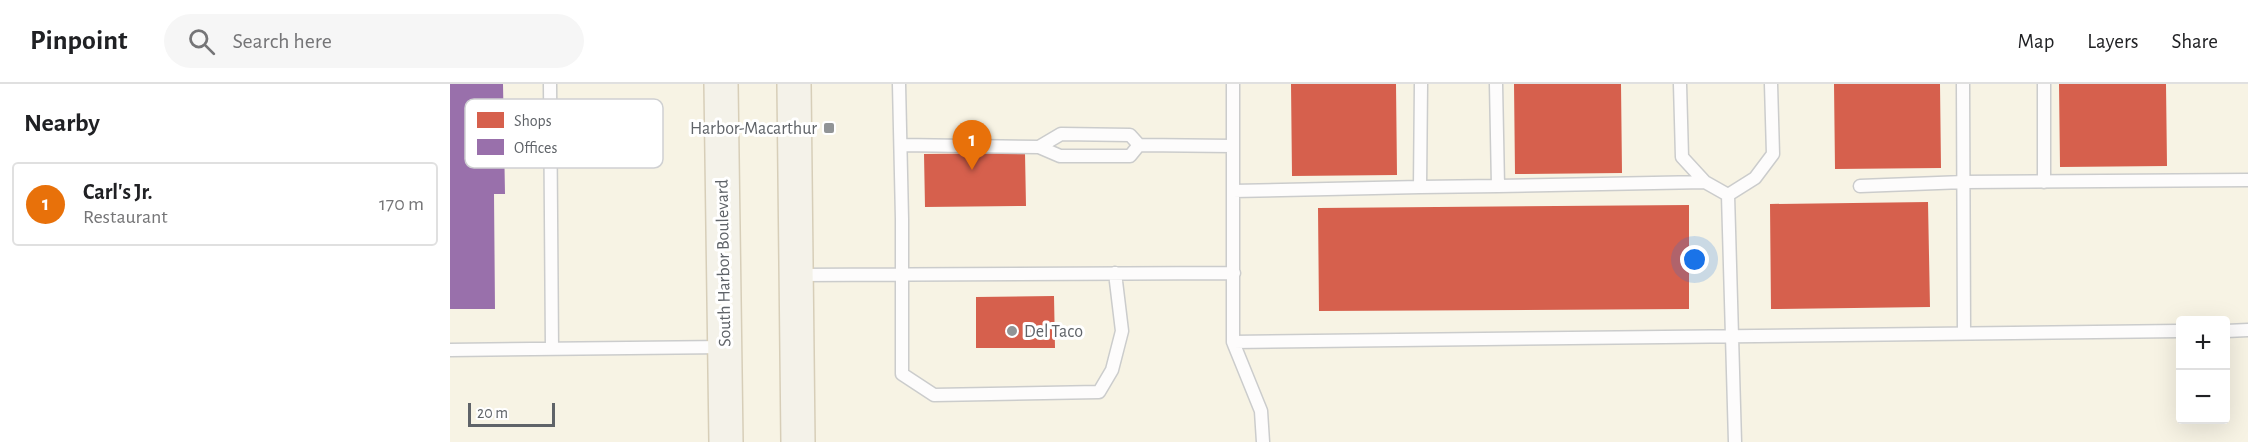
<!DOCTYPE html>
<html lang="en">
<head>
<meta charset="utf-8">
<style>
	:root { --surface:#fff; --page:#f6f6f6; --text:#202124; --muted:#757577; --line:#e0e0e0; --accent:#d93025 }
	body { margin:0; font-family:"Alegreya Sans",sans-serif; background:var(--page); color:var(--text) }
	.controls { position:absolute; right:18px; bottom:18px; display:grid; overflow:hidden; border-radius:6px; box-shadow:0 6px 24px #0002 }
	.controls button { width:54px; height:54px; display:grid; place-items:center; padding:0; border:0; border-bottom:2px solid var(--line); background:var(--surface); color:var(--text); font:30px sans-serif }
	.scale { position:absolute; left:18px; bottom:15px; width:87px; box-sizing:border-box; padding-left:6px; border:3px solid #5f6368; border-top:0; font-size:16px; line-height:21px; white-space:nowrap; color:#5f6368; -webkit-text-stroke:4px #fff; paint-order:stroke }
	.you { position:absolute; left:1245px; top:176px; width:21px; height:21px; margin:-15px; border:4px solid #fff; border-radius:50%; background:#1a73e8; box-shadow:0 0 0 9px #1a73e833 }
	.badge { display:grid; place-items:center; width:39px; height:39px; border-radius:50%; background:var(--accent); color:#fff; font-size:20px; font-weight:700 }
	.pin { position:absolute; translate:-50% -50px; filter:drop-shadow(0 2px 3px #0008) }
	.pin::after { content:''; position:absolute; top:32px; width:21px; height:18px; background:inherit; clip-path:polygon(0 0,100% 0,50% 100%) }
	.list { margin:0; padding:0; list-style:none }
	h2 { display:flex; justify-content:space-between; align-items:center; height:78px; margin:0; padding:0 24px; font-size:26px }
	h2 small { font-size:20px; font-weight:400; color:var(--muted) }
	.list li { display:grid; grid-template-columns:39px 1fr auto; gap:18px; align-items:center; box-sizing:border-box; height:84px; margin:0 12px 12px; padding:0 12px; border:2px solid var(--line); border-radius:6px }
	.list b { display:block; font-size:22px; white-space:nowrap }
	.list p { margin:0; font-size:20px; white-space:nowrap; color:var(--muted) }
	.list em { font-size:20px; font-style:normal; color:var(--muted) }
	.icon { flex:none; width:33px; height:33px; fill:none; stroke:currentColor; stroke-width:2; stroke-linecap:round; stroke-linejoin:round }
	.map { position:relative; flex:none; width:1798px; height:358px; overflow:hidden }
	header { display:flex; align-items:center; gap:36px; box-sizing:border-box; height:84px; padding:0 30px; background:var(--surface); border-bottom:2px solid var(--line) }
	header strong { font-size:28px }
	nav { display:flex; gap:33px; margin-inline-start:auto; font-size:21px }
	.search { width:420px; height:54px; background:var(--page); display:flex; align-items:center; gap:15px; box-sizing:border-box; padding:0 21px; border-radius:33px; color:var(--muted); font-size:22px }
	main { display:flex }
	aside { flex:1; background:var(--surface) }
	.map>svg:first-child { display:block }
	.commercial { fill:#f7f3e4; fill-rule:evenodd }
	.shops { fill:#d6604d }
	.offices { fill:#9970ab }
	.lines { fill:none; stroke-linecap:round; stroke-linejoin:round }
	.lane-casing { stroke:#cbcccc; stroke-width:15 }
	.primary-casing { stroke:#d7ceb8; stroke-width:36 }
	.lane { stroke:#fdfcfc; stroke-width:12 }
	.primary { stroke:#f4f2e9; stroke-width:33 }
	.poi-dot { fill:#919496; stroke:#fff; stroke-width:2 }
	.labels { text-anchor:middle; stroke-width:6; stroke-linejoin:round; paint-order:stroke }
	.poi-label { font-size:18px; fill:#5f6368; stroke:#fff; text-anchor:end }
	.street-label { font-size:18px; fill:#5f6368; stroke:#fff }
	.key { fill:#fff; stroke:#cfd0d2; stroke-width:1.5 }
	.key-label { font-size:16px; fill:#5f6368 }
</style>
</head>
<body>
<header>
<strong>Pinpoint</strong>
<div class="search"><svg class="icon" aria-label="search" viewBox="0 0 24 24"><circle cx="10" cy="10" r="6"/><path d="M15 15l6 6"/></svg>Search here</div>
<nav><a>Map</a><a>Layers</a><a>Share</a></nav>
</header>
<main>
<aside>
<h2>Nearby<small></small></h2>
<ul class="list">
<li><span class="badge" style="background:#e8710a">1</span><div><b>Carl's Jr.</b><p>Restaurant</p></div><em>170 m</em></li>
</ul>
</aside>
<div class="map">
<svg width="1798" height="358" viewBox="0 0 1798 358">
	<rect width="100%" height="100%" fill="#efeeea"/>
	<path class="commercial" d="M0,0H1798V358H0ZM1730,237H1776V336H1730Z"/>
	<path class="shops" d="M841,0H946L947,91L842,92Z
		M1064,0H1171L1172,89L1065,90Z
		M1384,0H1490L1491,84L1385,85Z
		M1609,0H1716L1717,82L1610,83Z
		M575,69L576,122L475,123L474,70Z
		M1478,118L1480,223L1321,225L1320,120Z
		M1239,121V225L869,227L868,124Z
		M604,212L605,264H526V213Z"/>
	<path class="offices" d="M0,0H53L55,110H44L45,225H0Z"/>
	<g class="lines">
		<defs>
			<path id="lane" d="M100,0L102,265
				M449,0L452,135V290L484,311L649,308L662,286L672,247L665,189
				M783,0V258L811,327L813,358
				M1046,0L1048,102L1255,98
				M1230,0L1232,73L1255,98L1278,111
				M1513,0L1514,249
				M1594,0V98
				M451,61L589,63
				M689,61L680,72H610L589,63L611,50L680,51L689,61L783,62
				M1410,102L1514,98L1798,96
				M970,103L1048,102
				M783,107L970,103L971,0
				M1278,111L1285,358
				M1278,111L1305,94L1323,70L1321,0
				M347,191L784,189
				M1776,247L1798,246
				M783,258L1730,247
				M0,266L275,263"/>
			<path id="primary" d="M271,0L276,358
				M344,0L348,358"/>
		</defs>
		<use href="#lane" class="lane-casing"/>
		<use href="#primary" class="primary-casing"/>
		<use href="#lane" class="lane"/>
		<use href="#primary" class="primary"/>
	</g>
	<g class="poi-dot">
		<rect x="373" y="38" width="12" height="12" rx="3"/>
		<circle cx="562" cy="247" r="6"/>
	</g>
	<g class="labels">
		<g class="poi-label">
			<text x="367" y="50">Harbor-Macarthur</text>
			<text x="574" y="253" text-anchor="start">Del Taco</text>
		</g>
		<g class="street-label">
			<text transform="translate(273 179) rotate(-91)" y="6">South Harbor Boulevard</text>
		</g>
	</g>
	<rect x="15" y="15" width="198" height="69" rx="9" class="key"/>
	<rect x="27" y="28" width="27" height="16" fill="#d6604d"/>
	<rect x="27" y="55" width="27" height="16" fill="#9970ab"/>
	<g class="key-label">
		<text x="64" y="42">Shops</text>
		<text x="64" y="69">Offices</text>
	</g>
</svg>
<div class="controls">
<button>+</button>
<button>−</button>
</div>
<div class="scale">20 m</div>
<div class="you"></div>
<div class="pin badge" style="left:522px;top:86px;background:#e8710a">1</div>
</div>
</main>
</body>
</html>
